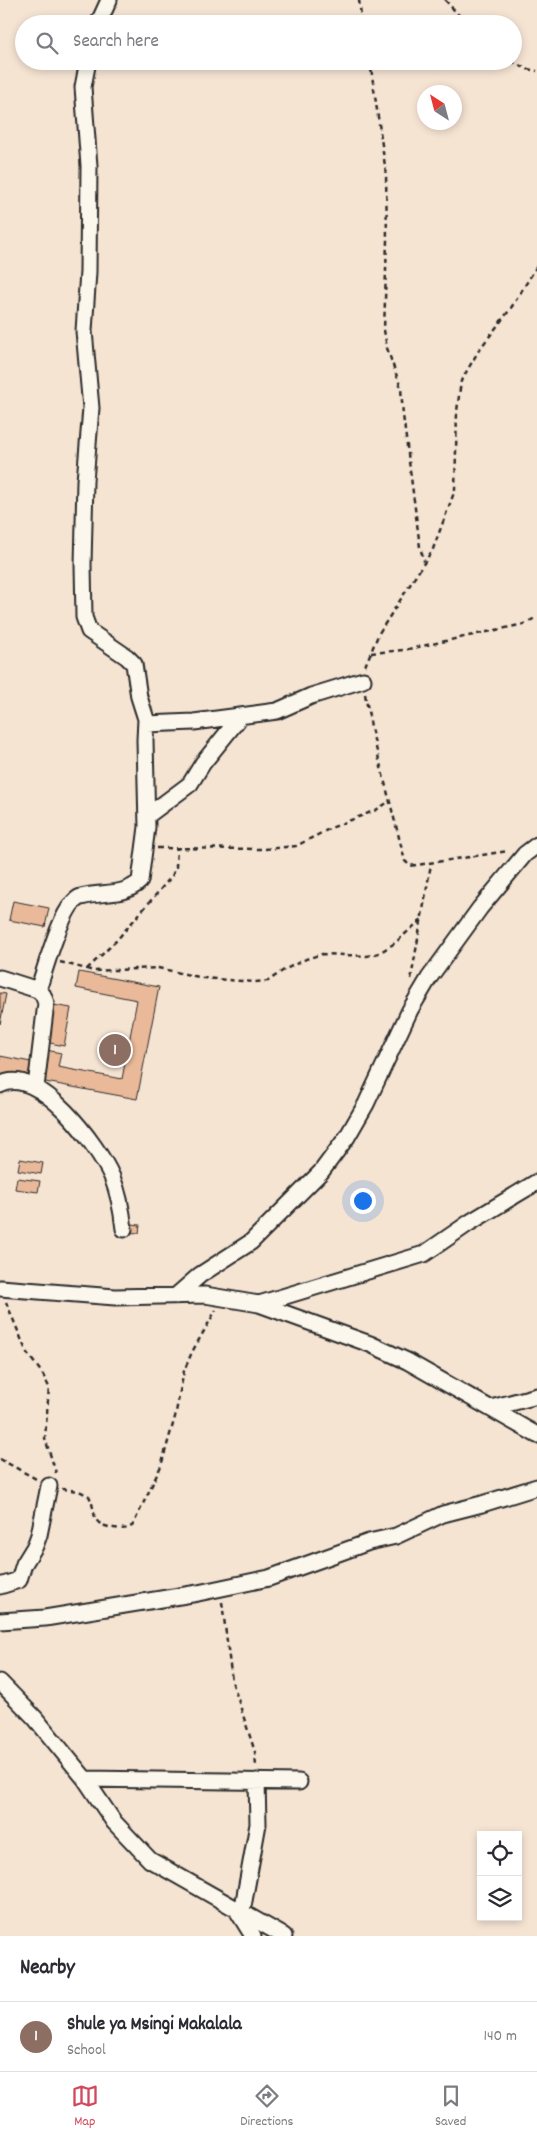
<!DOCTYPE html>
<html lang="en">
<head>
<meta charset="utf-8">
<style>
	:root { --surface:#fff; --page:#f2f2f3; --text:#2b2b33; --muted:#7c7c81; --line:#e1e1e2; --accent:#d1495b }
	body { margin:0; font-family:Dekko,sans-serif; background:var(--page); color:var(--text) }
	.controls { position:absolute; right:15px; bottom:15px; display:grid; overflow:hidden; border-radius:0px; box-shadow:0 2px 8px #0003 }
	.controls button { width:45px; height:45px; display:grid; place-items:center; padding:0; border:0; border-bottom:1px solid var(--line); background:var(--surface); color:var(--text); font:25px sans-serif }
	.compass { position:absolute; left:417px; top:85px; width:45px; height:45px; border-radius:50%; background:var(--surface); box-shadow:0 2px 8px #0003; rotate:324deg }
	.you { position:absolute; left:362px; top:1200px; width:18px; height:18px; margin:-12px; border:4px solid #fff; border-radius:50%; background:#1a73e8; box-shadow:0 0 0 8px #1a73e833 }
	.badge { display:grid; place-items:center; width:32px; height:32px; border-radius:50%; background:var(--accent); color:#fff; font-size:16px; font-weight:700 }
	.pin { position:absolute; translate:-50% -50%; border:2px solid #fff; box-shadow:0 1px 5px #0006 }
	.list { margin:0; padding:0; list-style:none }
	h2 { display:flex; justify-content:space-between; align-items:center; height:65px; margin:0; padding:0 20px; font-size:21px }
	h2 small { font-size:16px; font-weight:400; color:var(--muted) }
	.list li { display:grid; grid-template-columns:32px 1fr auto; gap:15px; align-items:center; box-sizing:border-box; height:70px; padding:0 20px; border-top:1px solid var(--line) }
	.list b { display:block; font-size:19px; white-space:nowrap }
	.list p { margin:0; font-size:16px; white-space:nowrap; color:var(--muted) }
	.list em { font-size:16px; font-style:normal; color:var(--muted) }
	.icon { flex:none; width:28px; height:28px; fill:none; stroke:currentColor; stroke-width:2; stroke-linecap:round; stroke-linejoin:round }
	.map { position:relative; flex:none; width:537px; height:1936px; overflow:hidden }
	.search { position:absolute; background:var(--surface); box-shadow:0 2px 8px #0003; left:15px; right:15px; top:15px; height:55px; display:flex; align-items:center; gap:12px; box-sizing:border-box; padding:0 18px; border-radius:28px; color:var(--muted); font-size:19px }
	.sheet { height:135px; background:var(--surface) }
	nav { display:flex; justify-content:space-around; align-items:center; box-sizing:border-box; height:70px; border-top:1px solid var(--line); background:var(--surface); font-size:14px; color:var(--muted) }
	nav a { display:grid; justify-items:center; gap:2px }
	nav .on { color:var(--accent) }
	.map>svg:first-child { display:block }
	.building { fill:#e9b999; stroke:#2b2b2b }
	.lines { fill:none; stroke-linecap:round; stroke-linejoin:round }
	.minor-casing { stroke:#2b2b2b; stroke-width:19 }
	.path { stroke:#2b2b2b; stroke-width:2.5; stroke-dasharray:5 4; stroke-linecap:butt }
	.minor { stroke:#fbf7ec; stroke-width:15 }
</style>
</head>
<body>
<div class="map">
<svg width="537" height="1936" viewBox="0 0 537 1936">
	<rect width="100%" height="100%" fill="#f6e4d3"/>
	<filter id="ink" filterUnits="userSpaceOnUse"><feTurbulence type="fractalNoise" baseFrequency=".02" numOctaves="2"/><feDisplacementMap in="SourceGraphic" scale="10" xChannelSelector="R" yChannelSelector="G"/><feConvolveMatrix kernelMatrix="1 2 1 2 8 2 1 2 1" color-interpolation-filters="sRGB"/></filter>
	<g filter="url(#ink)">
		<path class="building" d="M13,901L49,908L45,927L9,920Z
			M79,972L159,987L137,1099L40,1081L46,1050L61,1053L58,1067L122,1079L137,1000L76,988Z
			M0,993L6,994L0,1024Z
			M53,1005L71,1008L64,1046L46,1042Z
			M0,1056L31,1062L27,1080L0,1075Z
			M20,1159L43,1163L41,1174L18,1170Z
			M17,1178L40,1181L38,1192L15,1189Z
			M125,1223L140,1225L139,1233L123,1232Z"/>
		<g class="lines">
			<defs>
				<path id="minor" d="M98,24L109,0
					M146,724L194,722L277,711L311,696L363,680
					M147,816L190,784L203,763L240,717
					M0,978L38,990L43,995L46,1003L36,1087
					M38,990C45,971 62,902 81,897C102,891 124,897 140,881L147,827L145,740L146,719L139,697L134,664L127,657L89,631L84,617L83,565L85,481L91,408L84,331L88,272L89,166L83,87L88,61
					M0,1085C38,1063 99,1147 112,1177C119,1194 122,1211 124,1229
					M0,1288L115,1297L205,1295L259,1304L370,1344L407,1361L537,1435
					M176,1296L200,1275L251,1242L321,1172L347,1137L366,1104L410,1010L429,978L480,908L525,854L537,845
					M259,1304L424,1254L469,1223L537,1182
					M491,1408L537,1396
					M0,1586L19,1580L24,1564L35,1546L39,1535L49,1486
					M0,1621L45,1618L198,1593L269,1578L369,1542L396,1536L443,1514L482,1504L537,1487
					M0,1682L35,1718L85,1779L114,1822L150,1860L284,1936
					M85,1779L299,1782
					M238,1912L253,1936
					M242,1912L258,1824L257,1781"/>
			</defs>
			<use href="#minor" class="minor-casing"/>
			<path class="path" d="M359,0L362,24
				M445,0L467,24
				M370,61L386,173L387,240L384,330L387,348L401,388L403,415L420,547L424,561
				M511,61L527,69L537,71
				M371,653L404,650L524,624L537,617
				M365,666L379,633L433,549L455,490L457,411L461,381L479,350L511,308L537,266
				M365,694L372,732L405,861L410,866L508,851
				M157,848L265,849L296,846L331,828L376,810L390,801
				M60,962L94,971L158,968L203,978L254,982L268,981L284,970L306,959L322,954L367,956L379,953L395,943L423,918
				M87,969L116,941L172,876L176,867L177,848
				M411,979L431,864
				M6,1302L27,1353L42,1373L49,1387L45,1438L56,1473
				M0,1459L38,1480
				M62,1489L79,1491L89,1496C98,1514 88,1524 114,1528C122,1529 127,1530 133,1525L161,1466L175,1417L184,1371L192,1352L216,1310
				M222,1602L232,1681L255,1752L256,1767"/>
			<use href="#minor" class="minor"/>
		</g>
	</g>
</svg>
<div class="controls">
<button><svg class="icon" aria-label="locate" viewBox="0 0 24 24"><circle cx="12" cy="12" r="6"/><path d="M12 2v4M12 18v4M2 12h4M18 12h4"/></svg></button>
<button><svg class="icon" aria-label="layers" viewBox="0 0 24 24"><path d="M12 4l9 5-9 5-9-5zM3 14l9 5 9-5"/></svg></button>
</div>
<svg class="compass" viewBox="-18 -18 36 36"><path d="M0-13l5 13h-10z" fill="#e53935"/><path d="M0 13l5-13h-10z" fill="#7c7c81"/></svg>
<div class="you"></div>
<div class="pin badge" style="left:115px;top:1050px;background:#8d6e63">1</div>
<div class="search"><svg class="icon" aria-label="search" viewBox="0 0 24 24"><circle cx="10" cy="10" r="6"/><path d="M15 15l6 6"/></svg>Search here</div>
</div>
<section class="sheet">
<h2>Nearby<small></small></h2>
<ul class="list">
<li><span class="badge" style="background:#8d6e63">1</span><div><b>Shule ya Msingi Makalala</b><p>School</p></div><em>140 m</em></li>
</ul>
</section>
<nav>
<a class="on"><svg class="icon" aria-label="map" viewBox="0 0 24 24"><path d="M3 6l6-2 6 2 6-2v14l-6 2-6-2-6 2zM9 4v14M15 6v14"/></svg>Map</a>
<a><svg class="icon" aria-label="directions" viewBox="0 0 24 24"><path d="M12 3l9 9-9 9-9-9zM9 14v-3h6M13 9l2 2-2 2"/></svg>Directions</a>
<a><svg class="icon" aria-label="saved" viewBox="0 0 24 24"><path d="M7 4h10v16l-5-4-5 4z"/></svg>Saved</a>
</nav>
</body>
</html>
